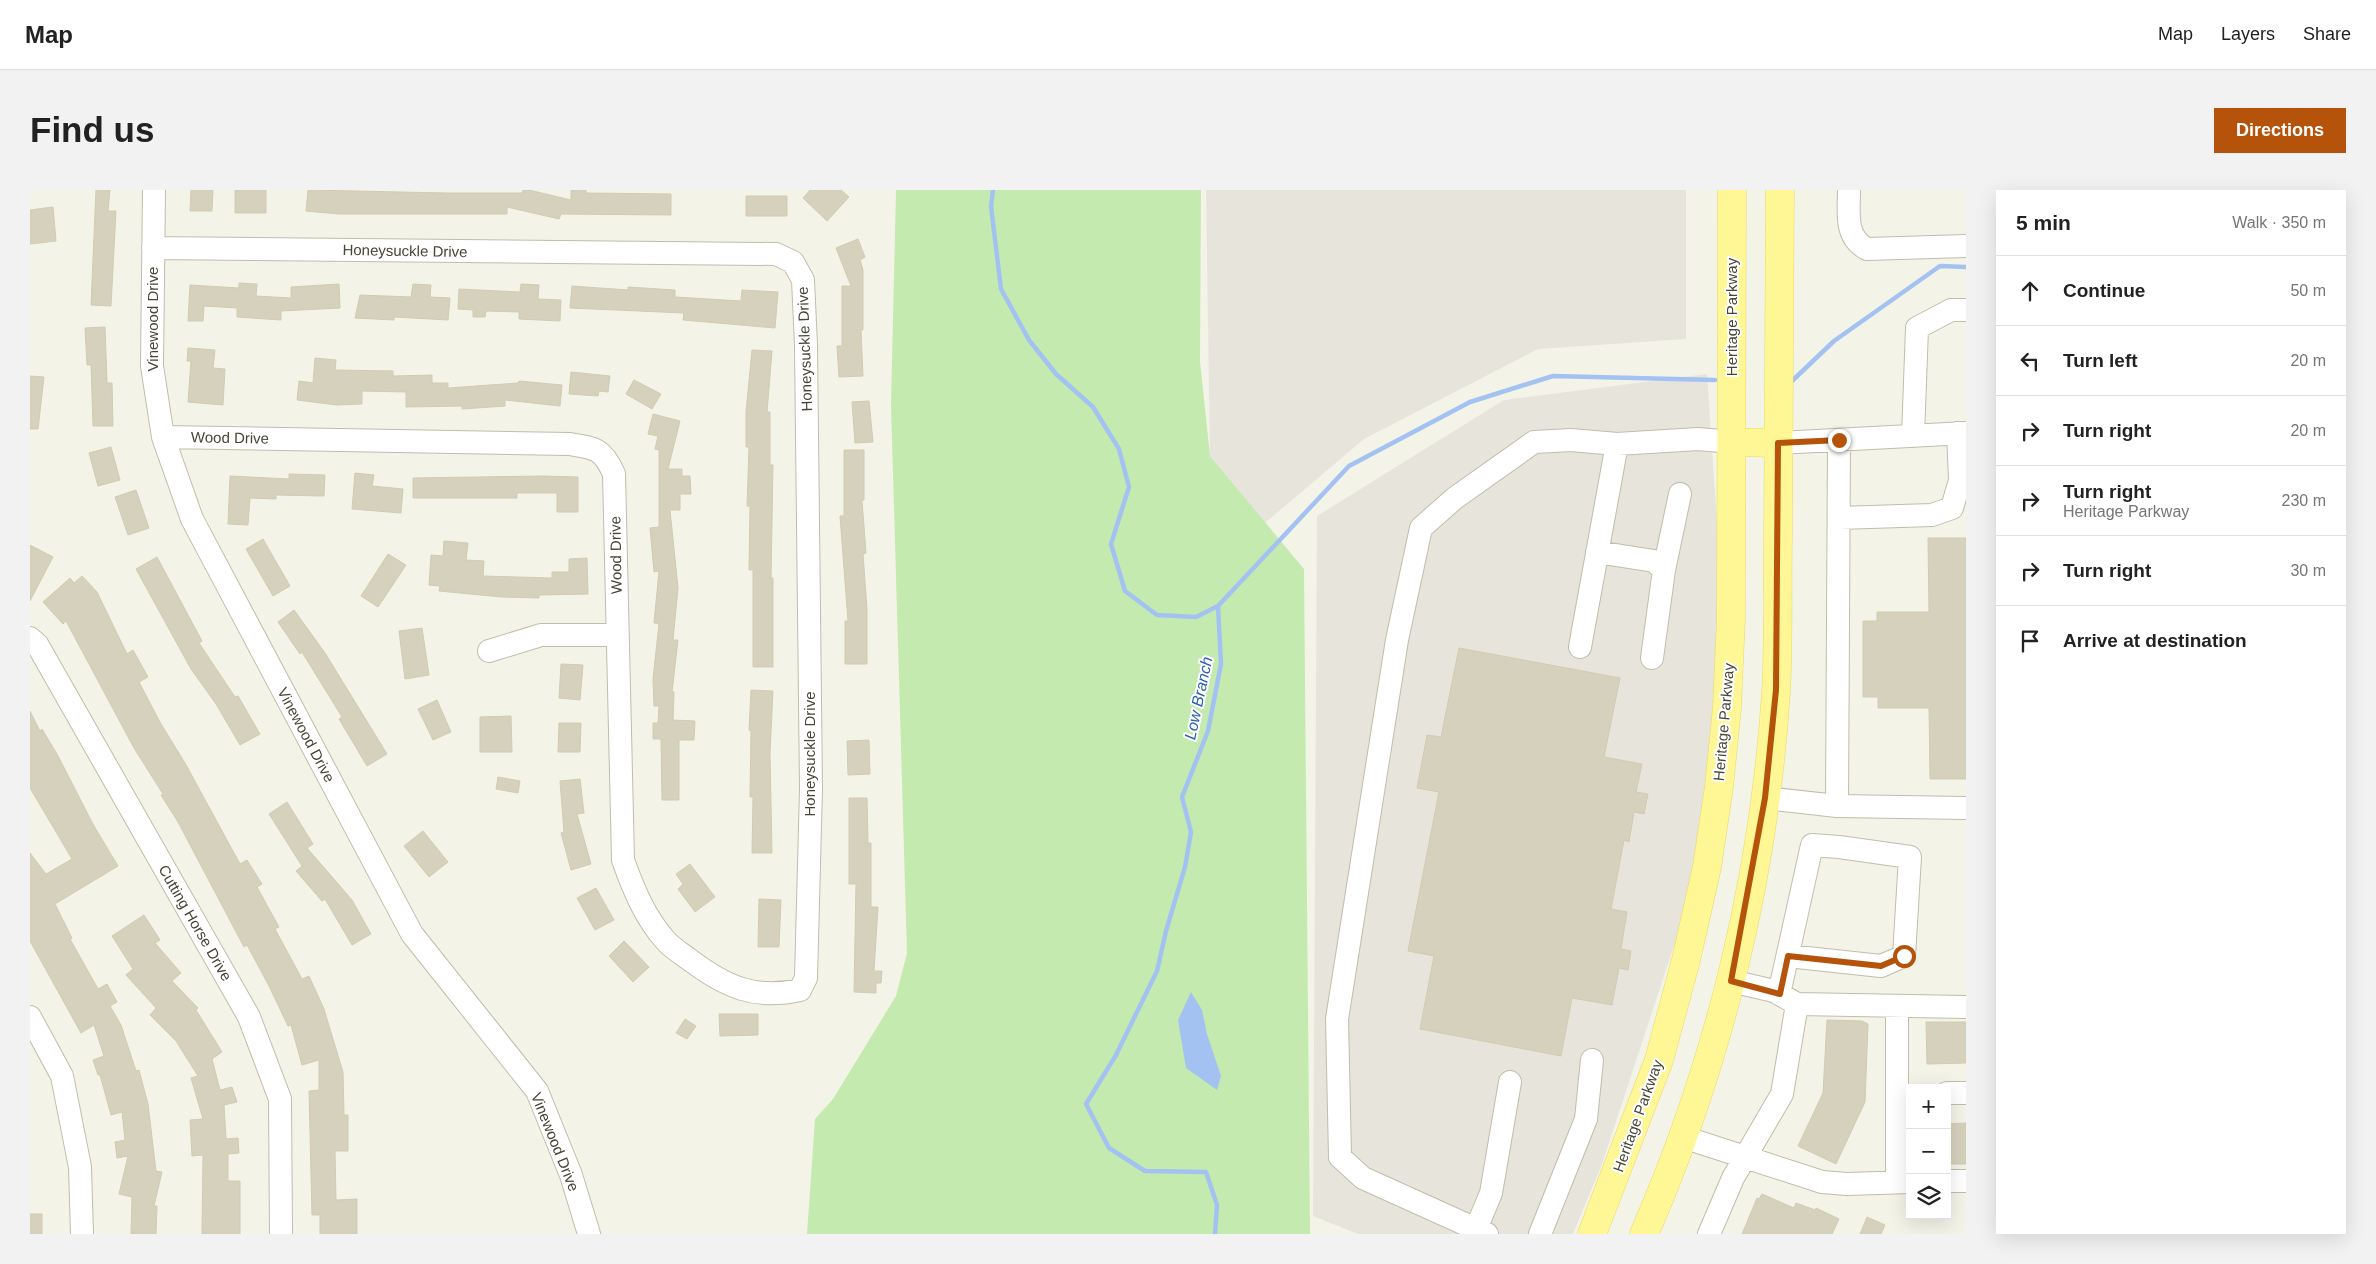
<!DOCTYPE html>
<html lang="en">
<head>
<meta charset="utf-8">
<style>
	:root { --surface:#fff; --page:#f2f2f2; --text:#222; --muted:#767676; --line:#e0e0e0; --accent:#b45309 }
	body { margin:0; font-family:Helvetica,sans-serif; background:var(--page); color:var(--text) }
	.controls { position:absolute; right:15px; bottom:15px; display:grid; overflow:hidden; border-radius:0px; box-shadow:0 5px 20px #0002 }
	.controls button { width:45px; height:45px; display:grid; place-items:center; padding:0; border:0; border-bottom:1px solid var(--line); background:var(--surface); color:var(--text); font:25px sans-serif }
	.stop { position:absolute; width:15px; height:15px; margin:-11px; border:4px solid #b45309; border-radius:50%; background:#fff }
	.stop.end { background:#b45309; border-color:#fff; box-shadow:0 1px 5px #0008 }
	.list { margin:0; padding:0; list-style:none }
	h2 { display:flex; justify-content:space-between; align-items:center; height:65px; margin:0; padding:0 20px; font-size:21px }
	h2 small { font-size:16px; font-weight:400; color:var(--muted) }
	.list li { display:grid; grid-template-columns:32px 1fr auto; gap:15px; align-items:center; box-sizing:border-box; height:70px; padding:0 20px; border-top:1px solid var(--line) }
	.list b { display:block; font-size:19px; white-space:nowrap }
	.list p { margin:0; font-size:16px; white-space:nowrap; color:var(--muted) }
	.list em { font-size:16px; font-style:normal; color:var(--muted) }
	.icon { flex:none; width:28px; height:28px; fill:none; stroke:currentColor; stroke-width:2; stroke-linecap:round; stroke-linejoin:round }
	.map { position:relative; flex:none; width:1936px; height:1044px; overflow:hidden; border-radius:0px }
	header { display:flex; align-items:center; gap:30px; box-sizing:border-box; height:70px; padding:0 25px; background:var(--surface); border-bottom:1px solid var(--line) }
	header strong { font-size:24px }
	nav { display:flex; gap:28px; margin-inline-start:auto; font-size:18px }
	.intro { display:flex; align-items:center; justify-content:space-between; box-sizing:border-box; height:120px; padding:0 30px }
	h1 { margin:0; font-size:35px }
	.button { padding:12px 22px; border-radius:0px; background:var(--accent); color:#fff; font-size:18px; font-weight:700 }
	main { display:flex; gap:30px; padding:0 30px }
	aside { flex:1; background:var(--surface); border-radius:0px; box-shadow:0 5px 20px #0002 }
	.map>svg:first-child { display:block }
	.industrial { fill:#e7e4dc }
	.green { fill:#c4eaaf }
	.water { fill:#a3c2f2 }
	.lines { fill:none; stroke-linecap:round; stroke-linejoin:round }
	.stream { stroke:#a3c2f2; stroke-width:4.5 }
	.building { fill:#d6d1bd; stroke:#d1cbb0 }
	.minor-casing { stroke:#c0bdaa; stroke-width:24 }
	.major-casing { stroke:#e7da63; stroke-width:29 }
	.minor { stroke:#fff; stroke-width:22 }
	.major { stroke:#fff696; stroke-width:28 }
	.route { stroke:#b45309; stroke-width:6 }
	.labels { text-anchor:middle; stroke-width:4; stroke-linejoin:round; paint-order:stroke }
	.street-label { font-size:15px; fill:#484536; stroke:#fff }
	.water-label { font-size:16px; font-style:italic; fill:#2c60b7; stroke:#fff }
</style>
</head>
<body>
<header>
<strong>Map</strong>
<nav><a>Map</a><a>Layers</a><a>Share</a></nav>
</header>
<div class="intro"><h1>Find us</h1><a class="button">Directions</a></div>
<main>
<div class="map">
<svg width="1936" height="1044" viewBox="0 0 1936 1044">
	<rect width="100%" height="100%" fill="#f4f3e8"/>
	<path class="industrial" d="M1176,0H1656V149L1508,159L1334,249L1235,333L1180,266Z
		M1677,184L1694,437L1666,689L1572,974L1543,1044H1328L1283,1026L1287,326L1474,210Z"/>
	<path class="green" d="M866,0H1171L1170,171L1180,266L1274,379L1280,1044H777L785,929L803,909L866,806L877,763L861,215Z"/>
	<path class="water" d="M1161,802L1172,820L1177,844L1191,886L1187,900L1156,878L1148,830Z"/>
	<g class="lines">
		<path class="stream" d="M963,0L961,16L971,99L999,150L1026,184L1063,217L1089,259L1099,297L1081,354L1095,401L1127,425L1166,427L1188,416L1191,474L1178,541L1152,607L1161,642L1155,677L1136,741L1127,781L1086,865L1056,914L1079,958L1115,981L1176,982L1187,1015L1185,1044
			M1762,191L1804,151L1910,76L1936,77
			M1188,416L1319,276L1440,212L1523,186L1685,190"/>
	</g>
	<path class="building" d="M66,0H80L78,21H86L81,116L61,115Z
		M161,0H183L182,21H160Z
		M205,0H236V23H205Z
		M278,0L417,3H492L493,0H499L541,10V0H556V3L641,4V25L531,24L529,29L477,17V24H309L276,21Z
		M780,0H811L819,7L797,31L773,8Z
		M716,6H757V26H716Z
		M23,17L26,51L0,54V20Z
		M828,49L835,67L830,70L833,80V140H831L833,186L809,187L807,156H812V96H821L806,58Z
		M209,93L227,94L226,106L261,108V97L309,94L310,118L251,121V130L207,127V118L174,116L173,131H158L160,95L209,98Z
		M383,94L401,95L400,107L420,108L418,130L364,127V130L325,128L330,105L381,107Z
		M491,94L509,95L508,109L531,110L530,131L489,129V122L456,121L455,127H443V120L428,119L429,99L490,102Z
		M542,96L598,100V97L645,100V107L711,111L712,100L748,102L745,138L653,130L654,123L540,118Z
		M75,137L77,193H82L83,236H63L61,175H57L55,138Z
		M158,158L185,160L183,178L195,179L193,215L158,212L161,171H157Z
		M722,160L742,161L737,222H740V275H743L741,388H743V477H723V380H719L720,316H717L719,257H716V222Z
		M285,168L306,170L305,180L363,181V186L402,185V193H418V198L488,193L489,191L532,195L530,216L475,210V216L432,219V216L376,217V202L332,201V214L307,215L267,210L269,191L283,193Z
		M541,182L580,186L578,202L569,201L568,206L539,204Z
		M0,186L14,187L8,239H0Z
		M604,190L631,204L622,219L596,204Z
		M839,211L843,252L825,253L822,212Z
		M623,224L650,231L638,279H652V286H660L661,304H650V320H640L648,398L643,450H648L642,502H644L643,530L665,531L664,550H649V610H632L631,549H623V533H628L629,516H624L623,489L629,434L624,433L629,381L624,382L620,338L629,337V260L625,259L628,246L618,244Z
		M81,257L90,290L68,296L59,263Z
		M814,260H834V310H832L836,363L833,364L837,419V474H815V431H818L810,326H814Z
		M325,283L344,285L342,296L373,299L371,323L322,319Z
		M259,284L295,285L294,306L246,305V309L220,308L218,335L198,334L200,286L259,289Z
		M513,286L548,287V322H527V303H487V308H383V288Z
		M106,300L119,338L98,345L85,307Z
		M1898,348H1936V589H1900L1899,518H1848V507H1833V431H1847V422H1899Z
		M233,349L260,396L243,406L216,359Z
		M414,351L438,353L436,370L454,371L453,386L522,388V382H539V369L557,368L558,404L509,405V408L472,407L409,401L410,396L399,395L401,365L413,366Z
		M0,355L23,367L0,411Z
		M358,364L376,375L348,417L331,406Z
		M127,367L172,451L169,453L205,507L208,506L230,544L210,555L186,514L161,479L106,379Z
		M52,386L67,402L97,464L103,460L118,487L109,492L131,534L155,573L210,674L217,670L232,694L227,697L249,737L245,739L272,789L279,786L294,819L313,882L314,925H318V961H305L306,1010L327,1009V1044H290V1025H282L279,901L289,900V870L272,875L261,835L258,836L239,796L217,755L214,757L148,632L131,605L133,604L104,558L36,431L33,434L13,412L40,388L44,393Z
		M264,420L295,463L357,564L337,576L309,529L312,527L272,462L270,464L248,432Z
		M392,438L399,485L375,489L369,441Z
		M1429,458L1590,488L1574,567L1612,574L1606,602L1618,604L1614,624L1604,622L1599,652L1594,650L1581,719L1597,722L1591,759L1601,761L1598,780L1589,778L1582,815L1542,808L1531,866L1390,839L1404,766L1378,761L1409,602L1387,598L1397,545L1411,547Z
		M531,474L553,475L550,510L529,508Z
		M721,500L743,501L740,563L742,663H722L723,607H720L721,541L719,540Z
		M407,510L421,542L403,550L388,519Z
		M0,521L10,541L12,539L27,564L64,636L88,676L25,714L42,748L40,749L68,799L77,794L87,812L80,816L91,835L106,881L109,880L118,914L126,981L132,982L124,1016H127L126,1044H101L102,1007L89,1004L98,966L87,968L85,952L95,950L92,922L81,925L70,885H68L63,870L74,866L64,835L51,843L0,751V663L16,684L42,669L0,598Z
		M481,526L482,562H450V527Z
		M529,533H551L550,562H528Z
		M839,550L840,584L818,585L817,551Z
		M468,587L490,591L488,603L466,599Z
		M550,589L554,623L547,624L561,674L541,680L531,643L534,642L530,591Z
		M819,608H837L838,653H841V717H848L844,781H852L851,793H846V803L824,802L826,694H819Z
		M257,612L283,654L277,658L322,710L341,744L322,755L295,709L292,711L266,681L272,676L239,624Z
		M393,641L418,672L399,687L374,656Z
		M660,674L685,707L665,722L648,699L653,694L646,684Z
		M566,698L584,730L565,740L547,708Z
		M729,709L751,710L749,757H728Z
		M114,725L130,750L125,753L151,783L142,791L168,818L166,820L192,862L182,869L190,900L202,897L207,912L194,915L196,949L208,948L209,963L198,964V991H210V1044H172L173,965L162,966L160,930L173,929L161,888L168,886L146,851L120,825L126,818L96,785L103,779L82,746Z
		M594,751L619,777L603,792L579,766Z
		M689,824H728V845L690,846Z
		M655,829L666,836L657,849L646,843Z
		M1797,830L1832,831L1838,834L1835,912L1806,974L1768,956L1793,903Z
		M1896,832H1936V873L1897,874Z
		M1936,933V974H1917V934Z
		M1732,1004L1764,1018L1766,1013L1785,1020L1786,1018L1809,1029L1802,1044H1712L1727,1008L1729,1009Z
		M0,1024H12V1044H0Z
		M1837,1027L1855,1035L1851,1044H1830Z"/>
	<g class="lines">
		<defs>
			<path id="minor" d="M124,0L122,176L133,247L162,329L382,744L507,901L541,985L559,1044
				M1819,0C1819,22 1814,47 1837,59L1936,56
				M123,58L746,64L763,72L773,90L776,155L781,599L776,788L770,800C725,810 696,797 660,770C652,764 642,758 636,751C615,728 603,698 593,670L584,284C573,259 566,258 540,254L133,247
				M1928,243L1930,290H1936
				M1883,246L1887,138L1921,120H1936
				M1748,253L1936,243
				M1809,328L1902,325L1922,318L1930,290
				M1567,362L1624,371L1634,380L1622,468
				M1634,380L1650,304
				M0,448L7,454L219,827L250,909L251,1044
				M1550,457L1587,254
				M459,461L511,445H587
				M1735,608L1807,616L1936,618
				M1807,616L1809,250
				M1701,791L1744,801L1767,814L1936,817
				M1749,804L1782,655L1809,657L1880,667L1874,766L1851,776L1758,766
				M1867,816V992
				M0,827L32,886L50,977L52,1044
				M1917,903H1936
				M1653,947L1792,992L1817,994L1880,992
				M1917,991H1936
				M1446,1039L1461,1003L1480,892
				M1457,1044L1333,988L1310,967L1307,829L1367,450L1391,338L1425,308L1504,252L1541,250L1587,254L1668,249L1702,252
				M1510,1044L1556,929L1562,870
				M1679,1044L1703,988L1752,904L1767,814"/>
			<path id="major" d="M1702,252L1748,253
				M1562,1044L1629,870L1656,770L1677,677L1689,597L1697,518L1701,428L1702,0
				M1614,1044C1689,873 1734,688 1746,502C1749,451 1747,398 1748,347C1749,231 1749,116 1750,0"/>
		</defs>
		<use href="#minor" class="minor-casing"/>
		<use href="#major" class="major-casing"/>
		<use href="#minor" class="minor"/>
		<use href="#major" class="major"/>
	</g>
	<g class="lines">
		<path class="route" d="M1809,250L1748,253L1746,500L1735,608L1701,791L1750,804L1758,766L1851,776L1874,766"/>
	</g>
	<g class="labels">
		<g class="street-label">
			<text transform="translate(375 61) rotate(1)" y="5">Honeysuckle Drive</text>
			<text transform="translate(1702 127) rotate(-90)" y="5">Heritage Parkway</text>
			<text transform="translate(123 129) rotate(-90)" y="5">Vinewood Drive</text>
			<text transform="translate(775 159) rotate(-92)" y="5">Honeysuckle Drive</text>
			<text transform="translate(200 248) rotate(1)" y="5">Wood Drive</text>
			<text transform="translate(586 365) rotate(-91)" y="5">Wood Drive</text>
			<text transform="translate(1694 532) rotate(-85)" y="5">Heritage Parkway</text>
			<text transform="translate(276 545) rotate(62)" y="5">Vinewood Drive</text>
			<text transform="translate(780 564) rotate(-90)" y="5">Honeysuckle Drive</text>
			<text transform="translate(165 733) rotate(60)" y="5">Cutting Horse Drive</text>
			<text transform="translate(1608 926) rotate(-70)" y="5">Heritage Parkway</text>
			<text transform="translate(525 952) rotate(68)" y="5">Vinewood Drive</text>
		</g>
		<g class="water-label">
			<text transform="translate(1168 508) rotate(-78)" y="6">Low Branch</text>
		</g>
	</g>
</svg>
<div class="controls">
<button>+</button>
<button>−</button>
<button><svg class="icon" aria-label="layers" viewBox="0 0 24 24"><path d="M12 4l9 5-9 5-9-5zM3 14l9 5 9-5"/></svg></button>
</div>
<div class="stop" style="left:1874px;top:766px"></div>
<div class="stop end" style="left:1809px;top:250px"></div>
</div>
<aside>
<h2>5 min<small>Walk · 350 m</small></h2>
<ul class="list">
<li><svg class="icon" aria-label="ahead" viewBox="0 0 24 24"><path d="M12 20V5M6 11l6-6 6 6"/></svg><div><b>Continue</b></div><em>50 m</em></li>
<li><svg class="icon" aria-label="left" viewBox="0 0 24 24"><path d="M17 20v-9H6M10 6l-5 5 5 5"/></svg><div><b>Turn left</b></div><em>20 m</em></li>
<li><svg class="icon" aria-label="right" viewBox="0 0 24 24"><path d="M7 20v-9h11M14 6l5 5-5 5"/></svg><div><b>Turn right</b></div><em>20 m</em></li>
<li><svg class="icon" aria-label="right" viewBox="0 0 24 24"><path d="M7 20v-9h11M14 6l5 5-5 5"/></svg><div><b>Turn right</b><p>Heritage Parkway</p></div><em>230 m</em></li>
<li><svg class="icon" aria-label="right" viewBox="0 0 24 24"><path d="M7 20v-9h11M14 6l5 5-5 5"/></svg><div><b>Turn right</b></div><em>30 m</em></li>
<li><svg class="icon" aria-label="arrive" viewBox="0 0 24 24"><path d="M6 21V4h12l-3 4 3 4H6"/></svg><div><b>Arrive at destination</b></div></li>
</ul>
</aside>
</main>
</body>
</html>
